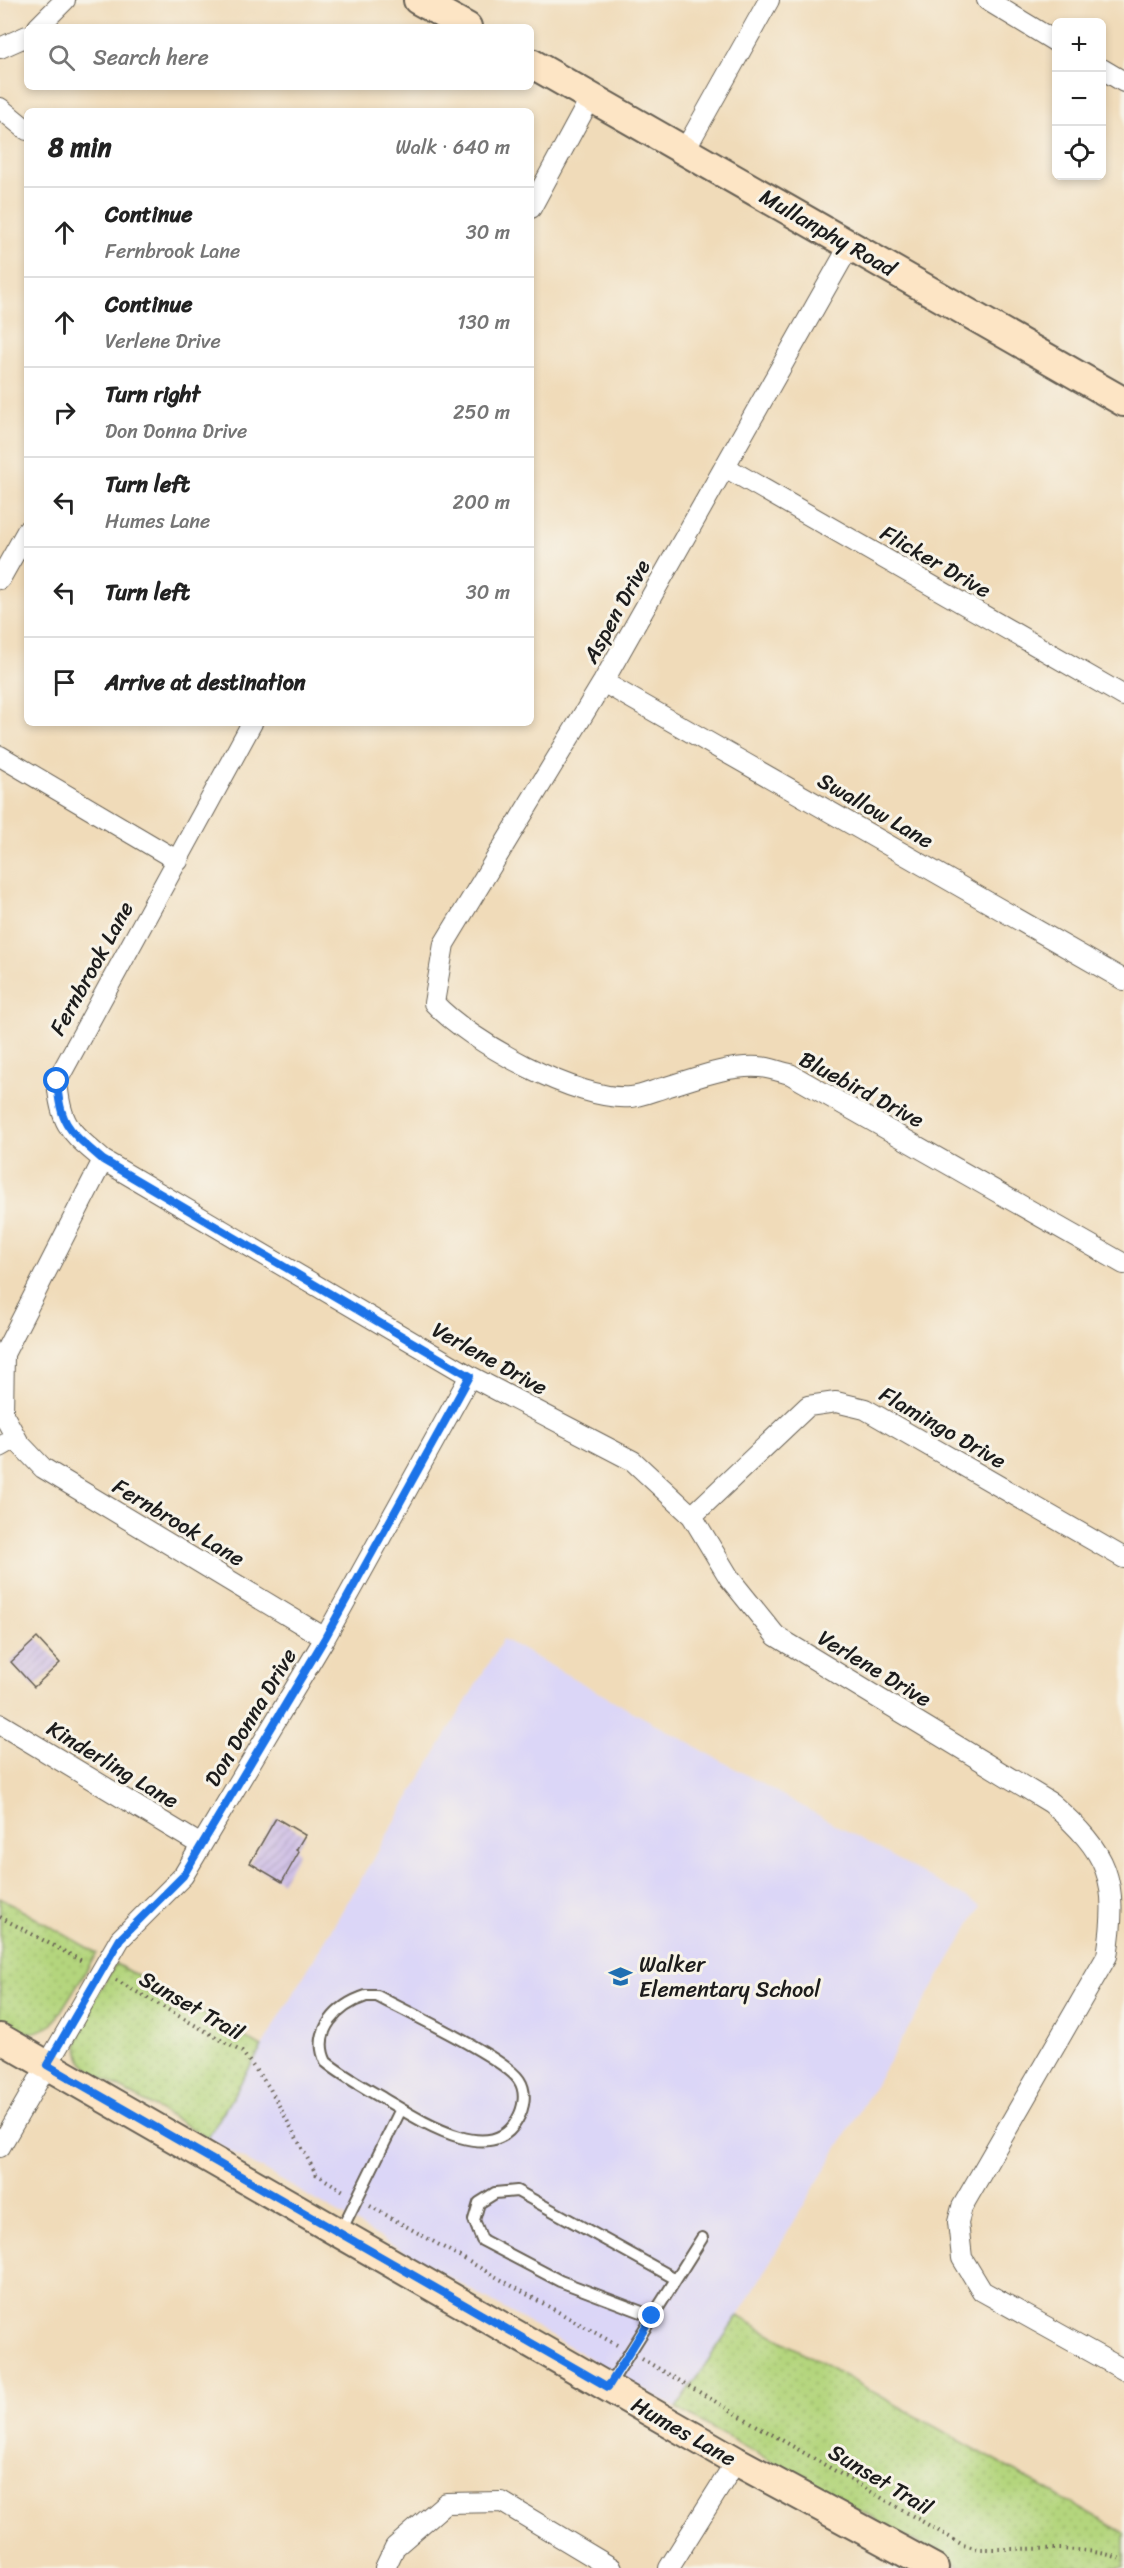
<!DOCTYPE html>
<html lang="en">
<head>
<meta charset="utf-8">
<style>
	:root { --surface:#fff; --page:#f2f2f2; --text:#222; --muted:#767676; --line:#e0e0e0 }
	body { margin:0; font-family:Sriracha,sans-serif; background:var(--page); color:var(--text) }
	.controls { position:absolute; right:18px; top:18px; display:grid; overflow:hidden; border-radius:9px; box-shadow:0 3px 9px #0003 }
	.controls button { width:54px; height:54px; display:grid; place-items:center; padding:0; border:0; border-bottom:2px solid var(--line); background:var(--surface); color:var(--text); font:30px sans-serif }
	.stop { position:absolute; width:18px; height:18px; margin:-14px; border:4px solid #1a73e8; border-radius:50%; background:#fff }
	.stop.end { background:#1a73e8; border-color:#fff; box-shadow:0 2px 6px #0008 }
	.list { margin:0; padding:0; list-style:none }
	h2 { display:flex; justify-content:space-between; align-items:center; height:78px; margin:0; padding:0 24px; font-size:26px }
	h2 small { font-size:20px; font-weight:400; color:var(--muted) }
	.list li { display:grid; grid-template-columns:39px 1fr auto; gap:18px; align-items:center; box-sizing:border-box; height:90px; padding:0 24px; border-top:2px solid var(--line) }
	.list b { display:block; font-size:22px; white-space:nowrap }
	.list p { margin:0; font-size:20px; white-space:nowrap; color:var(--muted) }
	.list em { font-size:20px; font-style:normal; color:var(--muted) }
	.icon { flex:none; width:33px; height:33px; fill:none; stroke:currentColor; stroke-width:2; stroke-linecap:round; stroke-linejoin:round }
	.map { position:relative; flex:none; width:1124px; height:2568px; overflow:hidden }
	.search { position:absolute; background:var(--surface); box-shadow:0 3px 9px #0003; left:24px; top:24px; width:510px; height:66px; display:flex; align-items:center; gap:15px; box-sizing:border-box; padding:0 21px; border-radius:9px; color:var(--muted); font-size:22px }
	.panel { position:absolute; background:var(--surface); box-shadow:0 3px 9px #0003; left:24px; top:108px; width:510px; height:618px; border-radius:9px }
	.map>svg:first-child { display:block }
	.built { fill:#dbd6f7 }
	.grass { fill:url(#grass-dots); stroke:#68784c; stroke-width:1.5 }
	.building { fill:url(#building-hatch) }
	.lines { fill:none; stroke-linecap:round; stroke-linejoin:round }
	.lane-casing { stroke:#665f53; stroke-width:14 }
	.street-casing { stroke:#665f53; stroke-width:22 }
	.secondary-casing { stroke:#665f53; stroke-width:32 }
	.path { stroke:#665f53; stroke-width:4; stroke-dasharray:1.5 4.5; stroke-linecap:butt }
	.lane { stroke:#fff; stroke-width:10 }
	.street { stroke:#fff; stroke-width:20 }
	.secondary { stroke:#fde5c5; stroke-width:28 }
	.route { stroke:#1a73e8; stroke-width:8 }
	.labels { text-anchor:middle; stroke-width:6; stroke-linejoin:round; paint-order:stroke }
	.street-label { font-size:22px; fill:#1c1c1c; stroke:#f7f3e8 }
	.poi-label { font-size:22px; fill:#1c1c1c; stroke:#f7f3e8; text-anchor:start }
</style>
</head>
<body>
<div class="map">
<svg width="1124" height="2568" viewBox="0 0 1124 2568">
	<defs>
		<pattern id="grass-dots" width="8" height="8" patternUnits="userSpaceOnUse" patternTransform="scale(1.5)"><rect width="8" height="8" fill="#b4d57d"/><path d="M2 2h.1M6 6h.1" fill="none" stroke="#9ab66b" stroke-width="1.8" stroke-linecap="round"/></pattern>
		<pattern id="building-hatch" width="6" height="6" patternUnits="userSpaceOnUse" patternTransform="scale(1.5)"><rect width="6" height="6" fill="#cab9e5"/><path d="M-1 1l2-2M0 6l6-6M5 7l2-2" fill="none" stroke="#ad9ec4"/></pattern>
	</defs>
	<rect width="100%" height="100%" fill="#f7f3e8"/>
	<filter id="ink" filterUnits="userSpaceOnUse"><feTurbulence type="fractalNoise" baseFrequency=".0167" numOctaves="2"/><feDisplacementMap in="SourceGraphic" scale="12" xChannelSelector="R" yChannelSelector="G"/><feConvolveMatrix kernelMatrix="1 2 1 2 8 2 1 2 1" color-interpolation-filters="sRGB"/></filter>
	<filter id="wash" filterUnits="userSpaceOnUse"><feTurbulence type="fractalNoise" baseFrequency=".008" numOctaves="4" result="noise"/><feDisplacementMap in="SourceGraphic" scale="24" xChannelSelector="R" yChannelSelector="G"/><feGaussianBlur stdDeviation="1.35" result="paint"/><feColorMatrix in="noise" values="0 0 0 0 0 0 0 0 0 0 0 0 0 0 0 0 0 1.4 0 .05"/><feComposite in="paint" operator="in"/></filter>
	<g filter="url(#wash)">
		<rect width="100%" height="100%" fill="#f0dbb9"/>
		<path class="built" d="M503,1639L981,1906L738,2316L676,2408L208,2138Z"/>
		<path class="grass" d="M0,1898L97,1953L53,2024C34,2037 19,2034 0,2023Z
			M116,1964L262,2047L208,2138L94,2073C90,2069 83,2064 81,2059C68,2032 102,1988 116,1964Z
			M738,2316L1124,2533V2567L961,2568L676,2408Z"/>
		<g id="blocks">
			<path class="building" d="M37,1638L60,1663L34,1687L11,1662Z
				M276,1818L305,1835L296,1850L299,1852L282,1882L250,1863Z"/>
		</g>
	</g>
	<g filter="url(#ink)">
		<use href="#blocks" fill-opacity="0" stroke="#665f53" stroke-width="1.5"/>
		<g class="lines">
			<defs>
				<path id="lane" d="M366,1996H377C405,2011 505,2058 519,2080C527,2092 524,2108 517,2120C491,2169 415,2117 384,2099C364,2087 343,2076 326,2062C311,2031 338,2005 366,1996Z
					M340,2233L401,2109
					M652,2316L560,2281L482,2240L474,2220L479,2203L495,2193L517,2191L676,2279
					M608,2387L702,2238"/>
				<path id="street" d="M987,0L1056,42
					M38,27L65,0
					M0,48L27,36
					M1102,69L1124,82
					M0,108L27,130
					M685,150L769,0
					M531,208L591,97
					M850,245L603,682L444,944L434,1003C469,1041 578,1102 631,1097C642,1096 655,1090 666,1087C696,1078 727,1065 759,1067C769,1067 780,1072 790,1074L1124,1264
					M725,467L1124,696
					M0,579L27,531
					M603,682L1124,980
					M252,723L57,1081C61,1127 70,1131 103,1160L470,1376L633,1461L692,1516L730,1579L776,1636L1051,1803C1109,1854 1119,1879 1107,1956L962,2207L958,2222L962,2258L982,2291L1124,2370
					M0,756L178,861
					M103,1160L4,1354L3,1414L19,1443L43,1468L325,1638
					M0,1447L16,1438
					M692,1516L808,1406L836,1402L865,1409L1124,1558
					M0,1724L201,1845
					M0,2147L120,1939L183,1876L325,1638L470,1376
					M385,2568L395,2547L446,2503L502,2502L612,2568
					M669,2568L736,2461"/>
				<path id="secondary" d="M418,0L467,27
					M531,63L1124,402
					M0,2038L736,2461L934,2568"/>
			</defs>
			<use href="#lane" class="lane-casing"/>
			<use href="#street" class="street-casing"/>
			<use href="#secondary" class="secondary-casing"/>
			<path class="path" d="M0,1917L84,1962
				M116,1980L242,2052L269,2087L316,2174L345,2192
				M370,2206L617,2345
				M642,2359L963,2545L979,2549C1020,2550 1088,2544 1124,2560"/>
			<use href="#lane" class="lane"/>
			<use href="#street" class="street"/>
			<use href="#secondary" class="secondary"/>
		</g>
	</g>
	<g class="lines" filter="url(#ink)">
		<path class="route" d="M57,1081C60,1127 70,1131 103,1160L470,1376L325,1638L183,1876L120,1939L47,2065L608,2387L652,2316"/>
	</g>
	<defs>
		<symbol id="school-bare" viewBox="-9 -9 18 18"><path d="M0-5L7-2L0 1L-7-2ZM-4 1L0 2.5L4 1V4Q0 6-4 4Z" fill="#1f6fb2" stroke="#f7f3e8" stroke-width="2.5" paint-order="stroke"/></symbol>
	</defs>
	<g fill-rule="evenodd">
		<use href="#school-bare" x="604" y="1960" width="33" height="33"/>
	</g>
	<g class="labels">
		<g class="street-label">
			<text transform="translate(828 232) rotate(30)" y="8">Mullanphy Road</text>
			<text transform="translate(936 561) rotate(30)" y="8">Flicker Drive</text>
			<text transform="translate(616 611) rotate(-61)" y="8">Aspen Drive</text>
			<text transform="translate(876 810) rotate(30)" y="8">Swallow Lane</text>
			<text transform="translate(91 968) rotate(-61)" y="8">Fernbrook Lane</text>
			<text transform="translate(862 1089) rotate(28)" y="8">Bluebird Drive</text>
			<text transform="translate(490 1358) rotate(29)" y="8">Verlene Drive</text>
			<text transform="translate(943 1427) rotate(30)" y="8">Flamingo Drive</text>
			<text transform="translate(179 1522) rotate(31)" y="8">Fernbrook Lane</text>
			<text transform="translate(875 1668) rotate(31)" y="8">Verlene Drive</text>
			<text transform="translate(250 1717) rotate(-59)" y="8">Don Donna Drive</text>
			<text transform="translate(113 1764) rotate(31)" y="8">Kinderling Lane</text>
			<text transform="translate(192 2005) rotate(30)" y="8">Sunset Trail</text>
			<text transform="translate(684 2431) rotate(30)" y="8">Humes Lane</text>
			<text transform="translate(881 2479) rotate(31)" y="8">Sunset Trail</text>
		</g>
		<g class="poi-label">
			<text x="639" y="1972">Walker<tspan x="639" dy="25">Elementary School</tspan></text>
		</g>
	</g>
</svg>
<div class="controls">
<button>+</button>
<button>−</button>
<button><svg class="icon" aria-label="locate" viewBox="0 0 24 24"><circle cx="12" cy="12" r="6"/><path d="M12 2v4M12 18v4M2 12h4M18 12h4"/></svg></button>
</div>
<div class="stop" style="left:57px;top:1081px"></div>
<div class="stop end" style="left:652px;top:2316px"></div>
<div class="search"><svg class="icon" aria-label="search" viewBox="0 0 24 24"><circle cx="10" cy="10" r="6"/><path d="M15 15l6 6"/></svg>Search here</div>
<section class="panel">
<h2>8 min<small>Walk · 640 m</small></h2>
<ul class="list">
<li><svg class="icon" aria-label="ahead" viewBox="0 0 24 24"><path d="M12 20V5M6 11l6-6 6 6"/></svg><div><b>Continue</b><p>Fernbrook Lane</p></div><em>30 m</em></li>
<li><svg class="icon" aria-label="ahead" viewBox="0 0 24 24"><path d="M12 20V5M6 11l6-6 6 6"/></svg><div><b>Continue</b><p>Verlene Drive</p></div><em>130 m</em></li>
<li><svg class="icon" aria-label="right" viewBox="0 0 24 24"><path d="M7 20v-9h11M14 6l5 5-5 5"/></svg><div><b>Turn right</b><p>Don Donna Drive</p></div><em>250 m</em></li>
<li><svg class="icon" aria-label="left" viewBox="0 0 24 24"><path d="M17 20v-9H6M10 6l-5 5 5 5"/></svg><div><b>Turn left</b><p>Humes Lane</p></div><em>200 m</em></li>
<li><svg class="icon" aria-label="left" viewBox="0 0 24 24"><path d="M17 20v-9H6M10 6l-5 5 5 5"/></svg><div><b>Turn left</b></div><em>30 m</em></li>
<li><svg class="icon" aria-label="arrive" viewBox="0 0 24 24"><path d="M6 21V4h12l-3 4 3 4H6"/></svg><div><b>Arrive at destination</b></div></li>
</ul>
</section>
</div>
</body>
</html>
